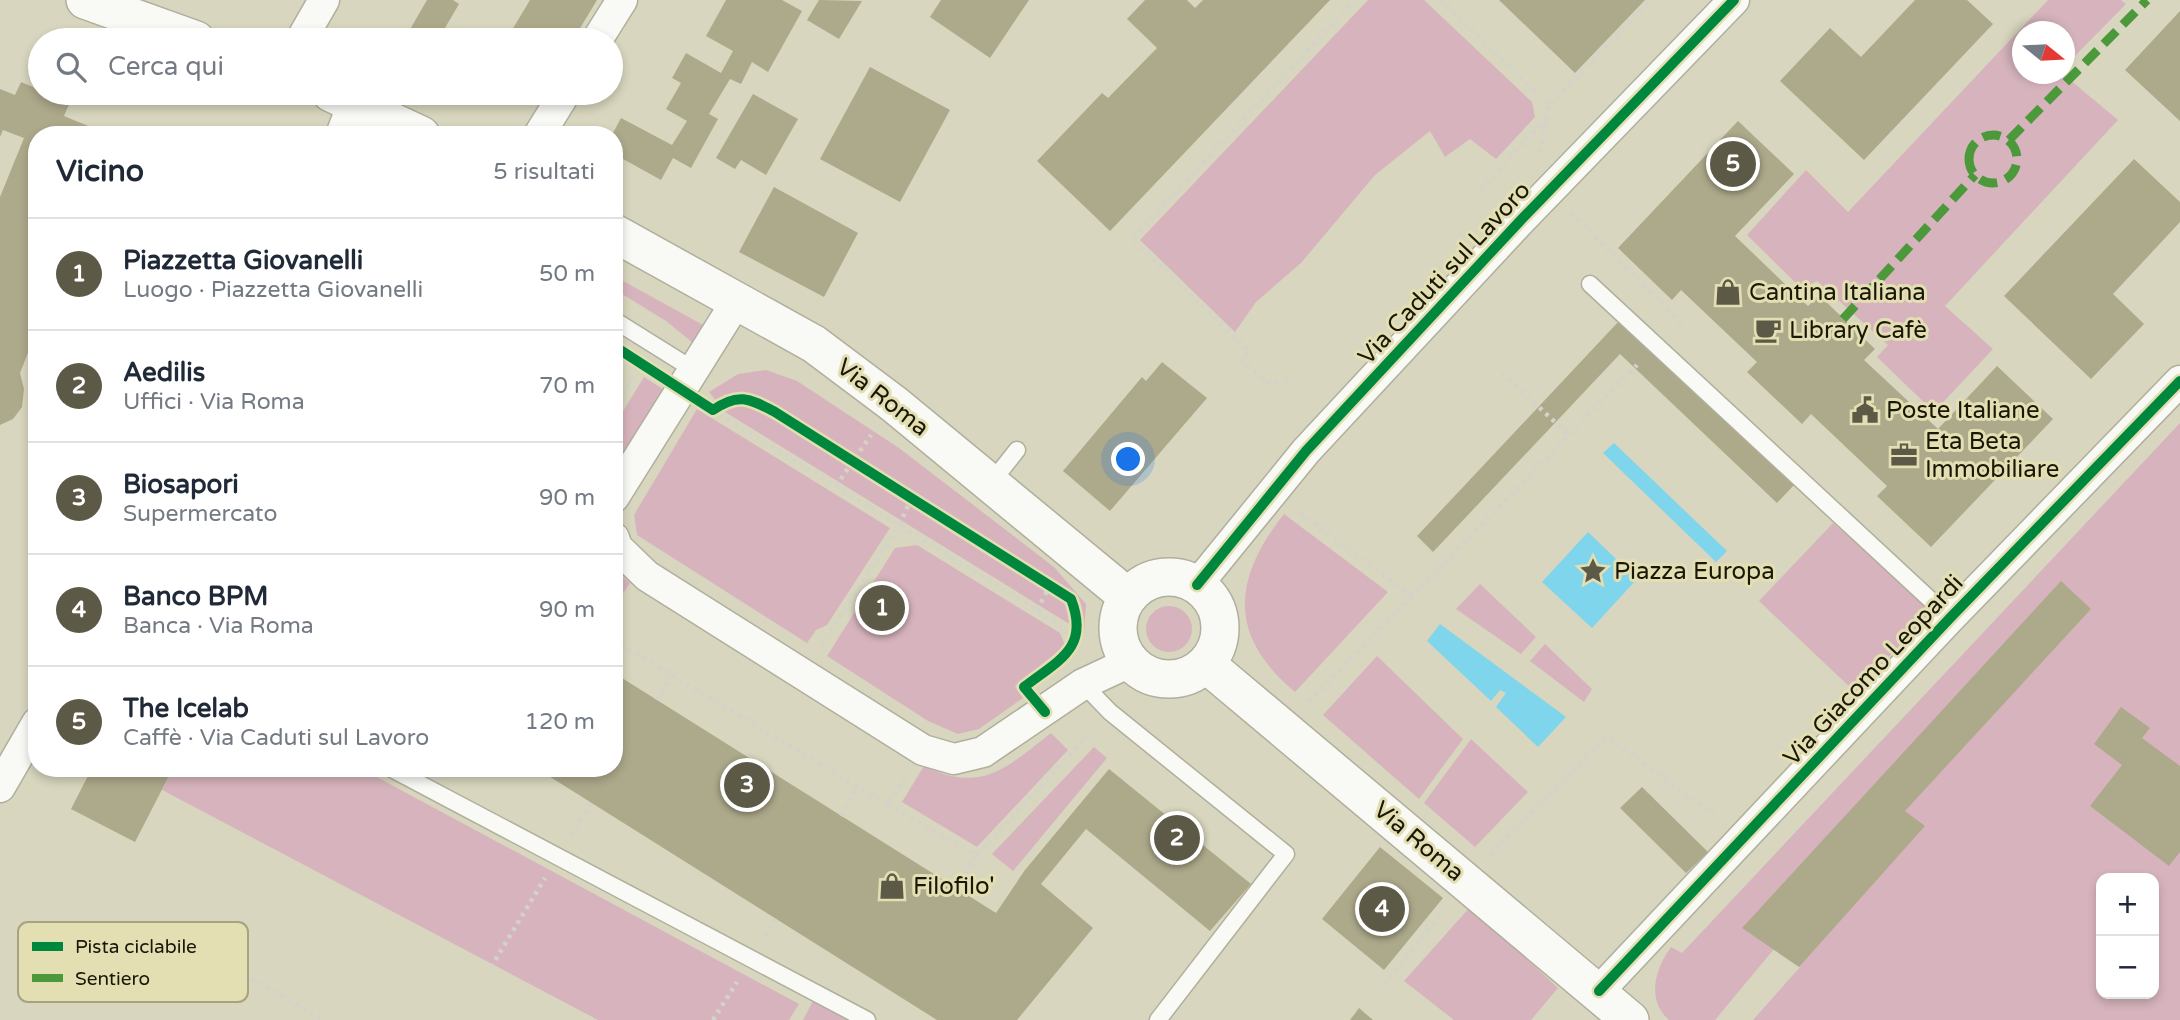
<!DOCTYPE html>
<html lang="it">
<head>
<meta charset="utf-8">
<style>
	:root { --surface:#fff; --page:#f2f2f3; --text:#1f2937; --muted:#747a83; --line:#e0e1e3; --accent:#5c5a47 }
	body { margin:0; font-family:"Varela Round",sans-serif; background:var(--page); color:var(--text) }
	.controls { position:absolute; right:21px; bottom:21px; display:grid; overflow:hidden; border-radius:14px; box-shadow:0 4px 10px #0003 }
	.controls button { width:63px; height:63px; display:grid; place-items:center; padding:0; border:0; border-bottom:2px solid var(--line); background:var(--surface); color:var(--text); font:35px sans-serif }
	.compass { position:absolute; left:2012px; top:21px; width:63px; height:63px; border-radius:50%; background:var(--surface); box-shadow:0 4px 10px #0003; rotate:108deg }
	.you { position:absolute; left:1129px; top:460px; width:24px; height:24px; margin:-18px; border:5px solid #fff; border-radius:50%; background:#1a73e8; box-shadow:0 0 0 10px #1a73e833 }
	.badge { display:grid; place-items:center; width:46px; height:46px; border-radius:50%; background:var(--accent); color:#fff; font-size:23px; font-weight:700 }
	.pin { position:absolute; translate:-50% -50%; border:4px solid #fff; box-shadow:0 2px 7px #0006 }
	.list { margin:0; padding:0; list-style:none }
	h2 { display:flex; justify-content:space-between; align-items:center; height:91px; margin:0; padding:0 28px; font-size:30px }
	h2 small { font-size:23px; font-weight:400; color:var(--muted) }
	.list li { display:grid; grid-template-columns:46px 1fr auto; gap:21px; align-items:center; box-sizing:border-box; height:112px; padding:0 28px; border-top:2px solid var(--line) }
	.list b { display:block; font-size:26px; white-space:nowrap }
	.list p { margin:0; font-size:23px; white-space:nowrap; color:var(--muted) }
	.list em { font-size:23px; font-style:normal; color:var(--muted) }
	.icon { flex:none; width:38px; height:38px; fill:none; stroke:currentColor; stroke-width:2; stroke-linecap:round; stroke-linejoin:round }
	.map { position:relative; flex:none; width:2180px; height:1020px; overflow:hidden }
	.search { position:absolute; background:var(--surface); box-shadow:0 4px 10px #0003; left:28px; top:28px; width:595px; height:77px; display:flex; align-items:center; gap:18px; box-sizing:border-box; padding:0 24px; border-radius:38px; color:var(--muted); font-size:26px }
	.panel { position:absolute; background:var(--surface); box-shadow:0 4px 10px #0003; left:28px; top:126px; width:595px; height:651px; border-radius:28px }
	.map>svg:first-child { display:block }
	.green { fill:#d7b4bd; fill-rule:evenodd }
	.water { fill:#7fd5eb }
	.building { fill:#ada98b }
	.lines { fill:none; stroke-linecap:round; stroke-linejoin:round }
	.service-casing { stroke:#b0af9c; stroke-width:19 }
	.minor-casing { stroke:#b0af9c; stroke-width:33 }
	.tertiary-casing { stroke:#b0af9c; stroke-width:40 }
	.path { stroke:#d3d3cb; stroke-width:4.5; stroke-dasharray:3.5 5; stroke-linecap:butt }
	.service { stroke:#f9f9f5; stroke-width:16 }
	.minor { stroke:#f9f9f5; stroke-width:30 }
	.tertiary { stroke:#f9f9f5; stroke-width:37 }
	.quiet { stroke:#4b993a; stroke-width:9; stroke-dasharray:18 9; stroke-linecap:butt }
	.cycleway-casing { stroke:#e3dfb3; stroke-width:15 }
	.cycleway { stroke:#00873e; stroke-width:10 }
	.labels { text-anchor:middle; stroke-width:6; stroke-linejoin:round; paint-order:stroke }
	.street-label { font-size:24px; fill:#191707; stroke:#e3dfb3 }
	.poi-label { font-size:24px; fill:#191707; stroke:#e3dfb3; text-anchor:start }
	.key { fill:#e3dfb3; stroke:#a6a37f; stroke-width:2 }
	.key-label { font-size:19px; fill:#191707 }
</style>
</head>
<body>
<div class="map">
<svg width="2180" height="1020" viewBox="0 0 2180 1020">
	<rect width="100%" height="100%" fill="#d8d6be"/>
	<path class="green" d="M1368,0H1424L1532,102L1535,117L1496,159L1470,139L1445,157L1430,131L1375,175L1301,263L1256,302L1235,332L1140,240Z
		M2048,0H2121L2126,4L2065,66L2064,32H2022V74H2063L2118,120L1945,306L1993,349L1934,412L1877,357L1888,345L1817,281L1802,289L1747,235L1806,170L1848,212Z
		M614,276L705,326L701,341L692,342L666,321L614,289Z
		M766,370L797,381L899,448L1054,567L1086,604L1084,633L725,412L709,392L738,374Z
		M644,377L666,391L614,474V426Z
		M697,409L890,528L827,625L816,630L807,643L637,535L634,515Z
		M2180,423V1020H1753L1800,967L1774,949L1715,1020H1669C1646,1000 1655,969 1671,947L1682,953ZM2101,878H2154V994H2101Z
		M1284,514L1388,592L1295,692C1227,635 1233,579 1284,514Z
		M1833,523L1933,611L1855,692L1759,601Z
		M917,545L1060,633L1065,645L1060,650L1015,686L1023,698L979,729L958,734L928,721L827,656L895,548Z
		M614,569L630,583L614,607Z
		M1480,584L1536,637L1521,654L1456,609Z
		M1146 629a23 23 0 1 1 46 0a23 23 0 1 1-46 0Z
		M1545,644L1592,689L1584,702L1530,661Z
		M1377,656L1463,739L1419,799L1323,715Z
		M1051,733L1068,750L977,847L902,802L924,766C982,794 1006,768 1051,733Z
		M1471,739L1528,792L1475,847L1424,803Z
		M1094,747L1107,758L1013,871L992,854Z
		M173,768H360L799,1004L789,1020H598L162,790Z
		M1471,906L1558,988L1531,1020H1454L1404,981Z
		M814,999L856,1020H803Z"/>
	<path class="water" d="M1614,443L1727,551L1716,562L1603,453Z
		M1588,532L1637,579L1592,628L1542,582Z
		M1440,624L1566,717L1538,747L1496,707L1506,693L1500,690L1491,701L1427,641Z"/>
	<path class="building" d="M427,0H453L459,4L438,40H409L405,38Z
		M530,0H597L573,40H506Z
		M726,0H782L802,11L768,72L752,62L741,84L730,79L709,114L718,119L691,168L673,158L661,180L614,154L612,135L621,118L672,145L687,121L666,109L681,83L672,78L686,53L721,73L733,51L706,36Z
		M819,0L862,1L839,39L807,20Z
		M941,0H1029L990,58L930,17Z
		M1145,0H1187L1195,8L1203,0H1330L1110,231L1037,161L1102,93L1108,98L1157,48L1127,19Z
		M1499,0H1645L1575,73Z
		M1915,0H1967L1993,24L1864,160L1780,81L1830,28L1861,57Z
		M2180,11V121L2125,70Z
		M870,67L950,110L900,202L820,159Z
		M21,82L40,90V93L70,102L64,116L110,135H37V330L20,373L24,389L22,407L13,419L0,425V197L24,138L3,130L0,137V89L15,95Z
		M522,93H542L537,101Z
		M753,94L798,119L766,175L741,160L735,169L716,158Z
		M1738,121L1794,174L1735,236L1808,306L1819,295L1875,349L1864,360L1938,429L1997,366L2053,419L1931,547L1877,496L1887,486L1811,414L1802,424L1747,372L1757,362L1681,290L1672,300L1618,248Z
		M2134,159L2180,202V222L2113,294L2144,324L2091,379L2004,296Z
		M774,187L858,233L824,297L739,252Z
		M1620,320L1794,485L1777,503L1620,354L1433,552L1417,536Z
		M1162,362L1207,398L1110,511L1063,471L1142,377L1146,381Z
		M2061,581L2091,609L1905,811L1925,826L1799,967L1742,928Z
		M614,673L996,913L1025,870L1109,769L1251,884L1210,931L1086,829L1041,884L1093,928L1017,1020H937L536,768H614Z
		M2121,707L2150,728L2142,738L2180,766V852L2169,866L2090,806L2122,765L2094,744Z
		M92,768H173L135,842L71,809Z
		M1642,787L1708,852L1686,873L1620,808Z
		M1380,847L1443,898L1384,970L1322,919Z
		M1359,1008L1373,1020H1350Z"/>
	<g class="lines">
		<defs>
			<path id="service" d="M1590,284L1950,618
				M614,320L694,370
				M991,483L1017,450
				M1083,684L1110,712L1286,854L1158,1020
				M390,768L867,1020"/>
			<path id="minor" d="M301,40L324,0
				M597,40L622,0
				M341,135L353,103
				M539,135L565,93
				M614,497L738,299
				M614,538L617,547L647,576L923,750L954,759L983,752L1083,684L1130,662
				M1197,585L1306,451L1520,221L1734,0
				M0,787L37,723
				M1599,991L1950,618L2180,381"/>
			<path id="tertiary" d="M85,0L196,40
				M331,93L421,135
				M614,233L814,344L894,404L1128,597
				M1118 628a51 51 0 1 1 102 0a51 51 0 1 1-102 0Z
				M1206,664L1630,1020"/>
		</defs>
		<use href="#service" class="service-casing"/>
		<use href="#minor" class="minor-casing"/>
		<use href="#tertiary" class="tertiary-casing"/>
		<path class="path" d="M1441,0L1549,105
			M1540,152L1549,105L1651,0
			M1481,190L1546,118
			M1571,213L1680,322L1675,326
			M1502,373L1569,435
			M1287,381L1269,383L1242,362L1249,350L1132,239L1355,0
			M614,408L639,367
			M713,410L1037,610L1076,638
			M836,486L871,435
			M1300,513L1412,596
			M1037,610L1052,582
			M614,640L888,805L906,777
			M821,646L899,526L911,499
			M657,700L670,676
			M1309,702L1637,365
			M888,805L977,855L1092,731
			M841,816L858,787
			M571,835L591,803
			M1490,855L1607,736L1717,817
			M956,888L977,855
			M170,932L324,1020
			M765,936L776,919
			M491,967L545,878
			M1384,984L1444,911
			M713,1020L737,982"/>
		<use href="#service" class="service"/>
		<use href="#minor" class="minor"/>
		<use href="#tertiary" class="tertiary"/>
		<path class="quiet" d="M1969 159a24 24 0 1 1 48 0a24 24 0 1 1-48 0Z
			M2009,140L2147,0
			M1843,319L1975,175"/>
		<defs>
			<path id="cycleway" d="M614,346L713,410C739,392 750,399 775,412L1071,599C1090,648 1059,660 1024,687L1045,712
				M1197,585L1306,451L1520,221L1734,0
				M1599,991L1950,618L2180,381"/>
		</defs>
		<use href="#cycleway" class="cycleway-casing"/>
		<use href="#cycleway" class="cycleway"/>
	</g>
	<defs>
		<symbol id="shop-bare" viewBox="-9 -9 18 18"><path d="M-5-2.5h2.3a2.7 3.5 0 0 1 5.4 0H5L5.5 6h-11ZM-1.5-2.5h3a1.5 2.3 0 0 0-3 0Z" fill="#5c5a47" stroke="#e3dfb3" stroke-width="2.5" paint-order="stroke"/></symbol>
		<symbol id="cafe-bare" viewBox="-9 -9 18 18"><path d="M-5.5-4.5H6V0H3Q3 3.5 0 3.5H-2.5Q-5.5 3.5-5.5 0ZM3-3.2v2h1.7v-2ZM-6 4.5H4V6H-6Z" fill="#5c5a47" stroke="#e3dfb3" stroke-width="2.5" paint-order="stroke"/></symbol>
		<symbol id="civic-bare" viewBox="-9 -9 18 18"><path d="M-.6-6.5H3V-4.5H.6V-3L4-1V1h2V6H-6V1h2V-1L-.6-3ZM-1.2 2.5V6h2.4V2.5Z" fill="#5c5a47" stroke="#e3dfb3" stroke-width="2.5" paint-order="stroke"/></symbol>
		<symbol id="office-bare" viewBox="-9 -9 18 18"><path d="M-6-3h4V-5.5h4V-3h4V5H-6ZM-1-4.5V-3h2v-1.5ZM-6 0V1H6V0Z" fill="#5c5a47" stroke="#e3dfb3" stroke-width="2.5" paint-order="stroke"/></symbol>
		<symbol id="sight-bare" viewBox="-9 -9 18 18"><path d="M0-6L1.8-2.2L6-1.7L2.9 1.2L3.7 5.4L0 3.3L-3.7 5.4L-2.9 1.2L-6-1.7L-1.8-2.2Z" fill="#5c5a47" stroke="#e3dfb3" stroke-width="2.5" paint-order="stroke"/></symbol>
	</defs>
	<g fill-rule="evenodd">
		<use href="#shop-bare" x="1709" y="273" width="38" height="38"/>
		<use href="#cafe-bare" x="1749" y="311" width="38" height="38"/>
		<use href="#civic-bare" x="1846" y="391" width="38" height="38"/>
		<use href="#office-bare" x="1885" y="436" width="38" height="38"/>
		<use href="#sight-bare" x="1574" y="552" width="38" height="38"/>
		<use href="#shop-bare" x="873" y="867" width="38" height="38"/>
	</g>
	<g class="labels">
		<g class="street-label">
			<text transform="translate(1444 273) rotate(-47)" y="8">Via Caduti sul Lavoro</text>
			<text transform="translate(883 397) rotate(38)" y="8">Via Roma</text>
			<text transform="translate(1873 670) rotate(-47)" y="8">Via Giacomo Leopardi</text>
			<text transform="translate(1419 841) rotate(40)" y="8">Via Roma</text>
		</g>
		<g class="poi-label">
			<text x="1749" y="300">Cantina Italiana</text>
			<text x="1789" y="338">Library Cafè</text>
			<text x="1886" y="418">Poste Italiane</text>
			<text x="1925" y="449">Eta Beta<tspan x="1925" dy="28">Immobiliare</tspan></text>
			<text x="1614" y="579">Piazza Europa</text>
			<text x="913" y="894">Filofilo'</text>
		</g>
	</g>
	<rect x="18" y="922" width="230" height="80" rx="10" class="key"/>
	<rect x="32" y="942" width="31" height="9" fill="#00873e"/>
	<rect x="32" y="974" width="31" height="8" fill="#4b993a"/>
	<g class="key-label">
		<text x="75" y="953">Pista ciclabile</text>
		<text x="75" y="985">Sentiero</text>
	</g>
</svg>
<div class="controls">
<button>+</button>
<button>−</button>
</div>
<svg class="compass" viewBox="-18 -18 36 36"><path d="M0-13l5 13h-10z" fill="#e53935"/><path d="M0 13l5-13h-10z" fill="#747a83"/></svg>
<div class="you"></div>
<div class="pin badge" style="left:882px;top:608px">1</div>
<div class="pin badge" style="left:1177px;top:838px">2</div>
<div class="pin badge" style="left:747px;top:785px">3</div>
<div class="pin badge" style="left:1382px;top:909px">4</div>
<div class="pin badge" style="left:1733px;top:164px">5</div>
<div class="search"><svg class="icon" aria-label="search" viewBox="0 0 24 24"><circle cx="10" cy="10" r="6"/><path d="M15 15l6 6"/></svg>Cerca qui</div>
<section class="panel">
<h2>Vicino<small>5 risultati</small></h2>
<ul class="list">
<li><span class="badge">1</span><div><b>Piazzetta Giovanelli</b><p>Luogo · Piazzetta Giovanelli</p></div><em>50 m</em></li>
<li><span class="badge">2</span><div><b>Aedilis</b><p>Uffici · Via Roma</p></div><em>70 m</em></li>
<li><span class="badge">3</span><div><b>Biosapori</b><p>Supermercato</p></div><em>90 m</em></li>
<li><span class="badge">4</span><div><b>Banco BPM</b><p>Banca · Via Roma</p></div><em>90 m</em></li>
<li><span class="badge">5</span><div><b>The Icelab</b><p>Caffè · Via Caduti sul Lavoro</p></div><em>120 m</em></li>
</ul>
</section>
</div>
</body>
</html>
